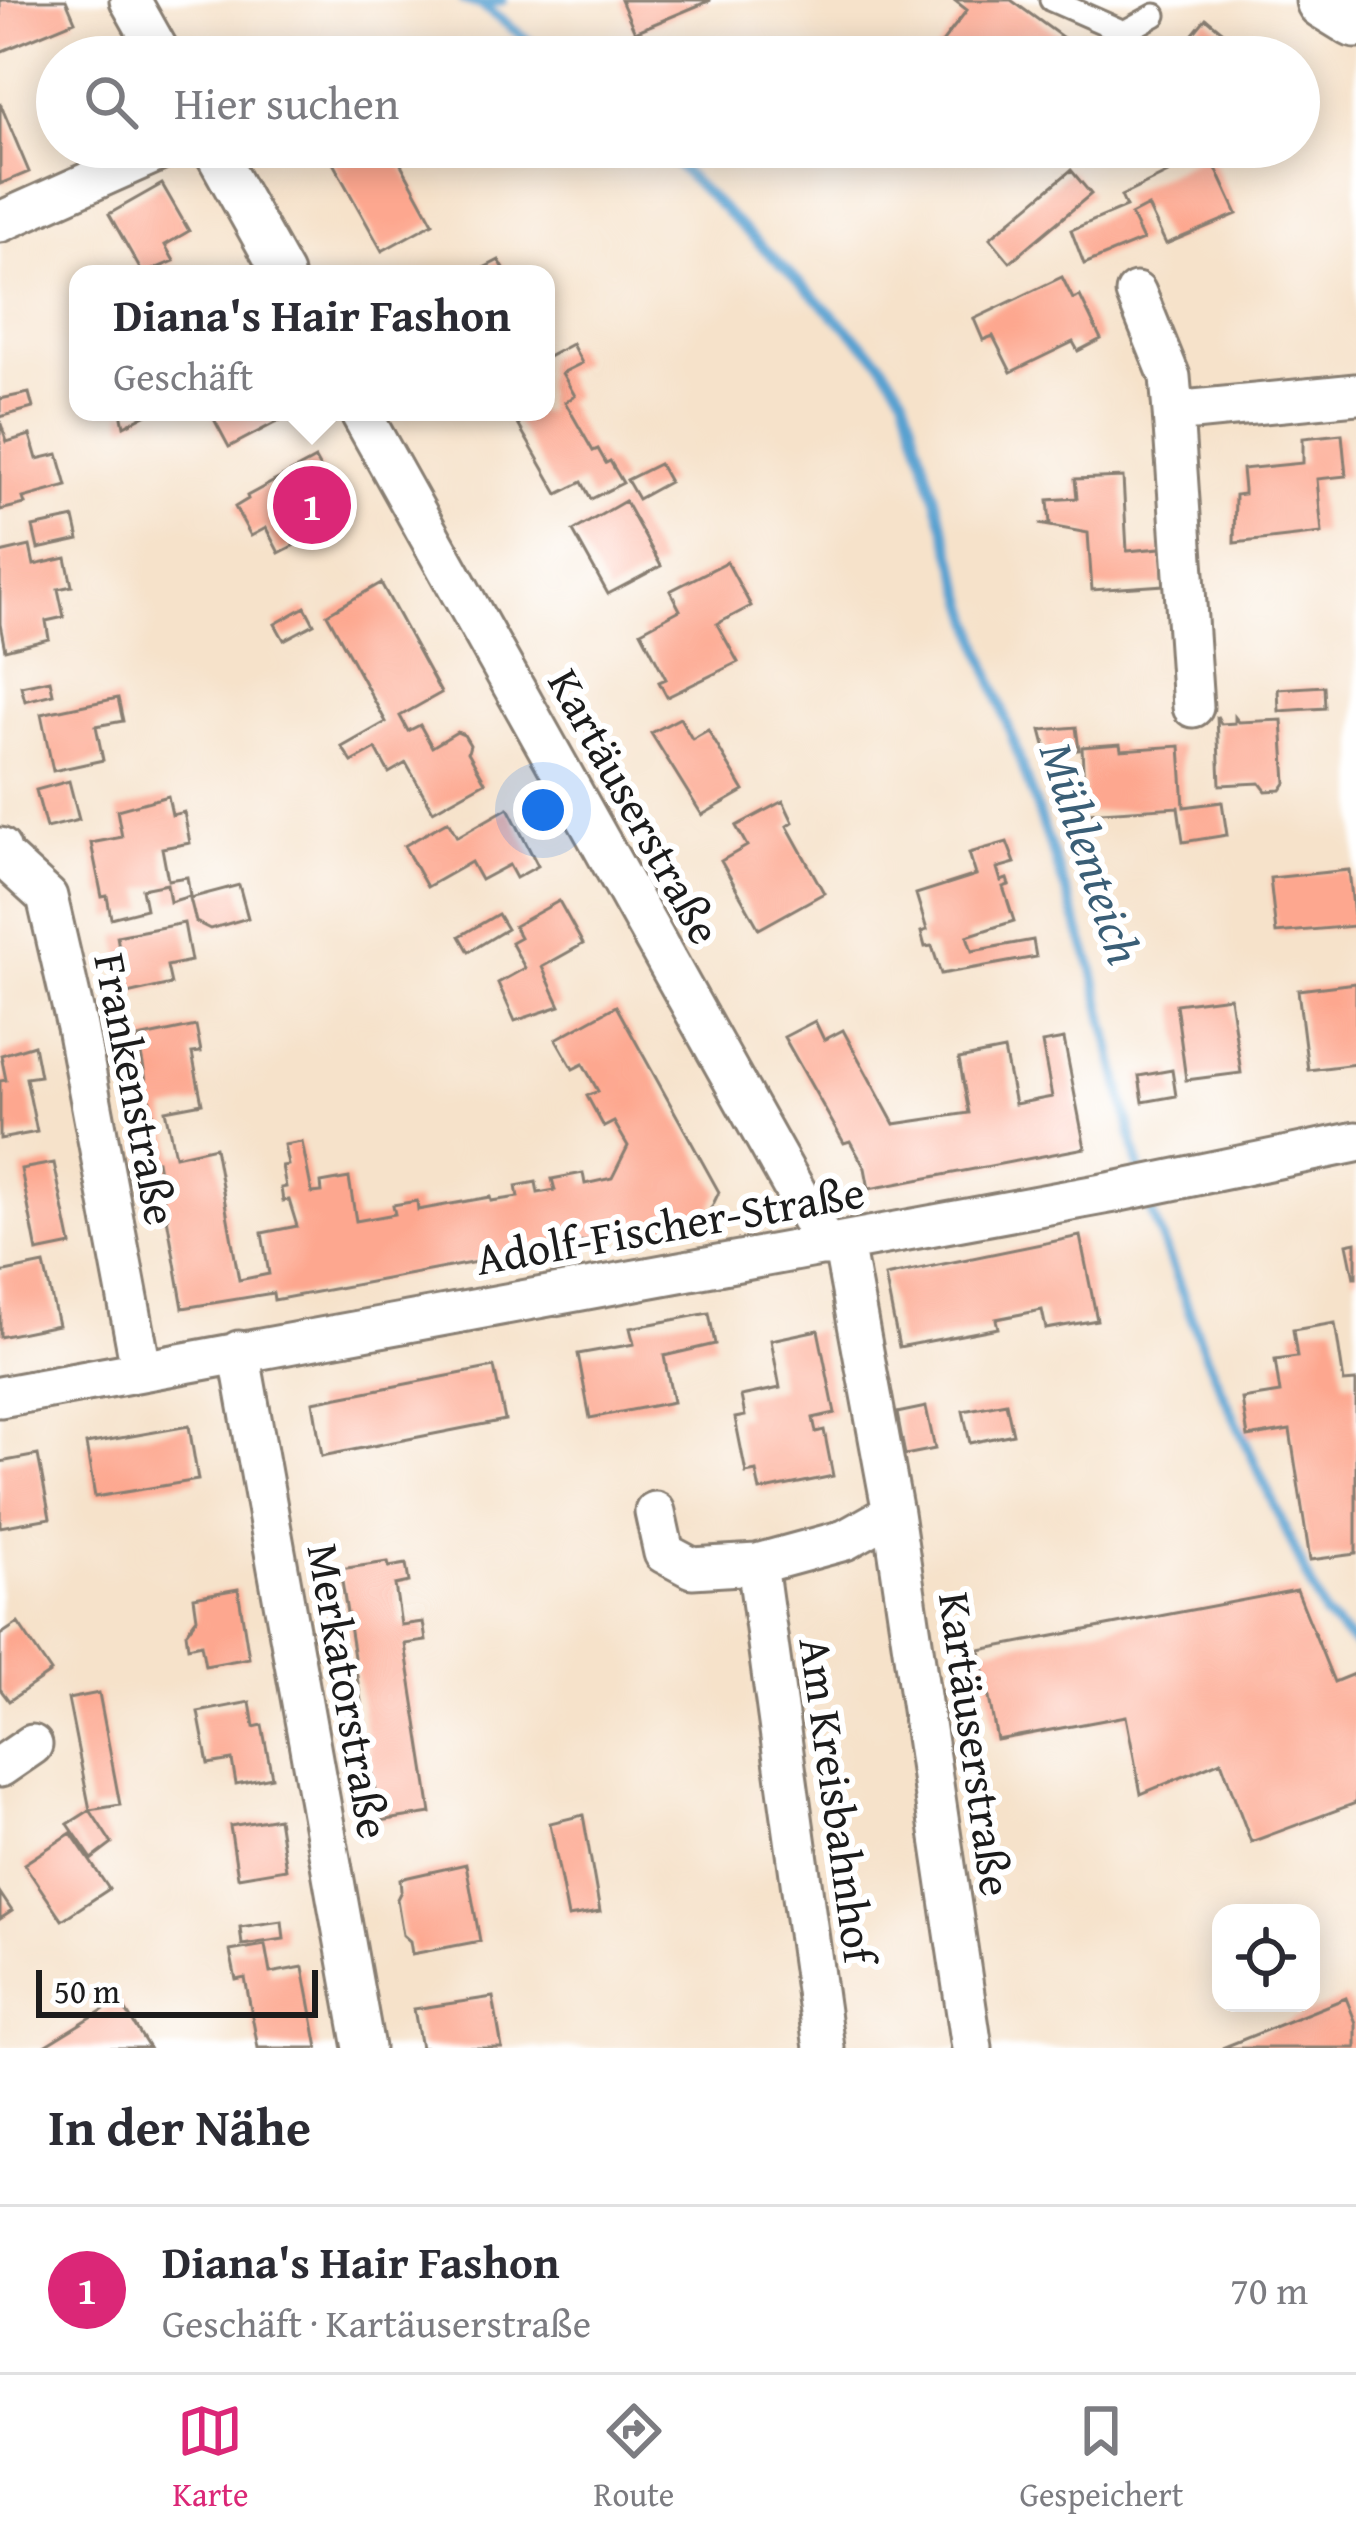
<!DOCTYPE html>
<html lang="de">
<head>
<meta charset="utf-8">
<style>
	:root { --surface:#fff; --page:#f7f7f7; --text:#2b2b33; --muted:#7c7c81; --line:#e1e1e2; --accent:#db2777 }
	body { margin:0; font-family:"Gentium Book Plus",serif; background:var(--page); color:var(--text) }
	.controls { position:absolute; right:36px; bottom:36px; display:grid; overflow:hidden; border-radius:24px; box-shadow:0 6px 30px #0003 }
	.controls button { width:108px; height:108px; display:grid; place-items:center; padding:0; border:0; border-bottom:3px solid var(--line); background:var(--surface); color:var(--text); font:60px sans-serif }
	.scale { position:absolute; left:36px; bottom:30px; width:282px; box-sizing:border-box; padding-left:12px; border:6px solid #1c1c1c; border-top:0; font-size:33px; line-height:42px; white-space:nowrap; color:#1c1c1c; -webkit-text-stroke:9px #fff; paint-order:stroke }
	.you { position:absolute; left:543px; top:810px; width:42px; height:42px; margin:-30px; border:9px solid #fff; border-radius:50%; background:#1a73e8; box-shadow:0 0 0 18px #1a73e833 }
	.badge { display:grid; place-items:center; width:78px; height:78px; border-radius:50%; background:var(--accent); color:#fff; font-size:39px; font-weight:700 }
	.pin { position:absolute; translate:-50% -50%; border:6px solid #fff; box-shadow:0 3px 12px #0006 }
	.popup { position:absolute; left:69px; top:265px; width:486px; height:156px; box-sizing:border-box; display:grid; place-content:center; border-radius:24px; background:var(--surface); filter:drop-shadow(0 3px 9px #0005); font-size:39px; white-space:nowrap; color:var(--muted) }
	.popup b { font-size:45px; color:var(--text) }
	.popup::after { content:''; position:absolute; left:50%; top:100%; margin-left:-24px; border:24px solid transparent; border-top-color:var(--surface) }
	.list { margin:0; padding:0; list-style:none }
	h2 { display:flex; justify-content:space-between; align-items:center; height:156px; margin:0; padding:0 48px; font-size:51px }
	h2 small { font-size:39px; font-weight:400; color:var(--muted) }
	.list li { display:grid; grid-template-columns:78px 1fr auto; gap:36px; align-items:center; box-sizing:border-box; height:168px; padding:0 48px; border-top:3px solid var(--line) }
	.list b { display:block; font-size:45px; white-space:nowrap }
	.list p { margin:0; font-size:39px; white-space:nowrap; color:var(--muted) }
	.list em { font-size:39px; font-style:normal; color:var(--muted) }
	.icon { flex:none; width:66px; height:66px; fill:none; stroke:currentColor; stroke-width:2; stroke-linecap:round; stroke-linejoin:round }
	.map { position:relative; flex:none; width:1356px; height:2048px; overflow:hidden }
	.search { position:absolute; background:var(--surface); box-shadow:0 6px 30px #0003; left:36px; right:36px; top:36px; height:132px; display:flex; align-items:center; gap:30px; box-sizing:border-box; padding:0 42px; border-radius:66px; color:var(--muted); font-size:45px }
	.sheet { height:324px; background:var(--surface) }
	nav { display:flex; justify-content:space-around; align-items:center; box-sizing:border-box; height:168px; border-top:3px solid var(--line); background:var(--surface); font-size:33px; color:var(--muted) }
	nav a { display:grid; justify-items:center; gap:6px }
	nav .on { color:var(--accent) }
	.map>svg:first-child { display:block }
	.lines { fill:none; stroke-linecap:round; stroke-linejoin:round }
	.stream { stroke:#59a1d0; stroke-width:10 }
	.building { fill:#fda78f }
	.lane-casing { stroke:#897f73; stroke-width:27 }
	.street-casing { stroke:#897f73; stroke-width:45 }
	.secondary-casing { stroke:#897f73; stroke-width:63 }
	.lane { stroke:#fff; stroke-width:21 }
	.street { stroke:#fff; stroke-width:39 }
	.secondary { stroke:#fff; stroke-width:57 }
	.labels { text-anchor:middle; stroke-width:12; stroke-linejoin:round; paint-order:stroke }
	.street-label { font-size:45px; fill:#1c1c1c; stroke:#fff }
	.water-label { font-size:48px; font-style:italic; fill:#3a5e76; stroke:#fff }
</style>
</head>
<body>
<div class="map">
<svg width="1356" height="2048" viewBox="0 0 1356 2048">
	<rect width="100%" height="100%" fill="#fff"/>
	<filter id="ink" filterUnits="userSpaceOnUse"><feTurbulence type="fractalNoise" baseFrequency=".00833" numOctaves="2"/><feDisplacementMap in="SourceGraphic" scale="24" xChannelSelector="R" yChannelSelector="G"/><feConvolveMatrix kernelMatrix="1 2 1 2 8 2 1 2 1" color-interpolation-filters="sRGB"/></filter>
	<filter id="wash" filterUnits="userSpaceOnUse"><feTurbulence type="fractalNoise" baseFrequency=".004" numOctaves="4" result="noise"/><feDisplacementMap in="SourceGraphic" scale="48" xChannelSelector="R" yChannelSelector="G"/><feGaussianBlur stdDeviation="2.7" result="paint"/><feColorMatrix in="noise" values="0 0 0 0 0 0 0 0 0 0 0 0 0 0 0 0 0 1.4 0 .05"/><feComposite in="paint" operator="in"/></filter>
	<g filter="url(#wash)">
		<rect width="100%" height="100%" fill="#f6e2ca"/>
		<g class="lines">
			<path class="stream" d="M463,0L481,5L503,0
				M481,5L550,57
				M658,147L880,360L904,395L983,654L1092,966L1141,1176
				M1145,1195L1207,1358L1325,1616L1356,1645"/>
		</g>
		<g id="blocks">
			<path class="building" d="M0,0H66L75,21L0,52Z
				M621,0H711L635,32Z
				M954,0H1011L1073,45L1100,57H1029L1022,52L1018,57H931L967,10Z
				M1206,18L1232,39L1217,57H1174Z
				M736,43L751,57H724Z
				M0,103L29,172L0,184Z
				M324,147H416L397,157L433,223L382,251Z
				M1209,153L1237,214L1166,244L1148,206L1131,215L1143,240L1084,264L1071,230L1126,207L1121,196Z
				M1071,170L1091,194L1010,262L990,238Z
				M162,184L189,231L165,245L174,261L143,274L109,214Z
				M499,260L507,274H472Z
				M1062,277L1073,299L1080,296L1101,339L1078,351L1073,342L1011,372L993,336L983,340L974,319Z
				M572,344L582,363L562,373L575,396L565,402L593,451L598,449L606,463L610,461L623,483L591,499L582,482L558,494L511,412H546V358Z
				M29,393L33,408L0,417V399Z
				M121,412H151L124,426Z
				M226,412H285L288,416L229,447L214,419Z
				M0,421L7,442L30,435L37,459L58,454L67,486L23,498L25,504L0,510Z
				M1342,434L1346,476L1317,479L1322,533L1234,543L1235,495L1244,494V489L1242,469L1303,463V438Z
				M315,459L342,508L307,528L312,536L279,553L266,528L251,536L235,507L248,499L247,496Z
				M659,464L669,482L638,499L627,480Z
				M1123,477L1127,551L1161,548L1164,585L1092,590L1088,533L1039,524H1050L1048,500L1077,498L1075,479Z
				M625,501L661,566L608,594L573,531Z
				M74,518L79,540L38,549L33,527Z
				M30,546L34,565L66,558L72,586L58,589L64,617L46,621L49,639L5,650L0,624V553Z
				M727,562L751,606L717,624L738,662L667,697L659,682L666,679L641,631L680,610L670,591Z
				M381,583L441,693L400,716L408,731L420,725L432,747L457,732L464,735L470,745L468,752L485,782L433,811L406,763L389,773L376,749L352,762L342,747L386,722L327,614Z
				M305,607L314,624L284,640L275,624Z
				M50,680L53,694L25,701L21,686Z
				M1324,686L1325,708L1279,711L1278,689Z
				M118,698L123,721L96,726L103,760L53,771L41,714Z
				M1217,716L1221,724L1235,723V717L1239,722L1282,720L1286,783L1281,790L1266,791L1260,783L1220,785Z
				M680,718L692,739L708,730L744,791L702,815L651,733Z
				M1076,727L1079,750L1047,753L1041,730Z
				M1120,744L1121,750L1180,746L1184,807L1222,802L1227,835L1183,842L1178,807L1085,813L1082,747Z
				M69,781L79,820L46,828L36,790Z
				M168,796L172,815L184,812L190,843L162,848L168,880L187,877L190,896L170,902L167,884L142,889L146,909L111,918L107,896L102,897L91,843L122,837L117,810Z
				M783,801L793,822L787,826L824,893L759,929L721,861L747,846L736,826Z
				M508,808L538,866L516,878L509,865L481,880L471,862L427,887L404,846L448,821L457,837Z
				M1007,842L1015,863L997,868L1001,881L1007,879L1009,885L1003,887L1014,921L967,936L972,951L1033,940L1036,957L941,974L932,946L925,947L921,932L927,930L916,894L976,875L969,853Z
				M1349,870L1355,926L1276,933L1270,878Z
				M239,885L248,918L210,929L196,922L190,898Z
				M559,901L583,944L542,967L560,1006L515,1021L498,983L525,968L511,942L520,937L514,926Z
				M498,914L507,929L469,952L460,936Z
				M184,923L191,961L167,966L171,984L127,994L117,936Z
				M1356,983V1064L1308,1070L1298,990Z
				M1230,997L1241,1073L1186,1080L1176,1004Z
				M616,1006L719,1192L706,1219L274,1300L273,1293L183,1308L157,1161L144,1163L134,1116L152,1112L138,1038L196,1026L201,1052L192,1053L202,1103L165,1110L175,1156L215,1147L239,1280L269,1274L262,1233L297,1226L289,1200L283,1201L281,1188L286,1187L282,1166L288,1165L284,1145L302,1142L312,1193L322,1192L321,1183L349,1178L356,1221L395,1214L393,1205L417,1201L418,1210L490,1197L491,1201L518,1197L516,1186L536,1182L538,1193L555,1190L552,1179L583,1173L585,1184L612,1178L628,1146L614,1122L604,1127L587,1096L598,1091L583,1064L573,1069L556,1039Z
				M815,1021L824,1040L843,1030L894,1124L969,1113L959,1059L1004,1050L1015,1104L1052,1097L1042,1043L1064,1039L1085,1148L869,1189L865,1168L850,1141L844,1143L784,1037Z
				M34,1045L40,1076L26,1078L37,1132L0,1139V1081L6,1080L1,1055Z
				M1172,1070L1176,1096L1143,1102L1139,1076Z
				M54,1163L71,1245L37,1252L21,1169Z
				M1080,1236L1097,1320L1046,1329L1042,1310L996,1319L998,1328L899,1347L885,1276Z
				M1356,1242V1278H1354L1347,1244Z
				M44,1264L58,1325L0,1337V1273Z
				M709,1313L715,1344L664,1356L673,1402L590,1418L578,1354L634,1344L630,1328Z
				M1335,1323L1344,1382L1356,1381V1554L1310,1560L1290,1430L1248,1437L1242,1399L1280,1393L1275,1360L1297,1357L1293,1330Z
				M818,1330L835,1413L813,1418L816,1432L824,1430L833,1476L760,1491L756,1471L746,1473L735,1418L745,1416L741,1396L780,1388L771,1340Z
				M494,1367L505,1420L322,1456L313,1402Z
				M1006,1403L1013,1434L970,1443L963,1411Z
				M926,1407L935,1449L905,1455L897,1413Z
				M189,1426L198,1480L95,1497L86,1444Z
				M38,1455L50,1518L0,1527V1462Z
				M388,1562L389,1567L406,1564L409,1582L395,1585L401,1625L423,1622L426,1641L405,1644L431,1813L380,1821L340,1569Z
				M238,1589L249,1658L205,1666L201,1644L188,1647L186,1633L197,1618L194,1597Z
				M1297,1590L1334,1682L1356,1673V1803L1251,1842L1221,1761L1141,1794L1126,1716L997,1740L980,1650Z
				M18,1623L51,1672L9,1701L0,1689V1635Z
				M99,1693L120,1805L90,1810L68,1699Z
				M250,1702L254,1727L262,1725L272,1777L236,1784L232,1760L208,1764L198,1712Z
				M90,1810L112,1844L92,1859L68,1824Z
				M583,1815L600,1912L568,1917L550,1823Z
				M278,1818L286,1869L238,1877L230,1826Z
				M71,1833L109,1889L62,1920L24,1864Z
				M466,1864L480,1941L412,1954L410,1941L403,1935L397,1899L401,1891L400,1879Z
				M0,1893L12,1911L0,1919Z
				M282,1921L284,1939L242,1945L240,1927Z
				M265,1945L270,1973L303,1967L318,2048H258L245,1978L236,1980L230,1951Z
				M493,1997L502,2048H421L414,2009Z
				M1346,1998L1356,2023V2048H1222Z
				M119,2000L149,2048H41Z"/>
		</g>
	</g>
	<g filter="url(#ink)">
		<use href="#blocks" fill-opacity="0" stroke="#897f73" stroke-width="3"/>
		<g class="lines">
			<defs>
				<path id="lane" d="M1051,0L1124,32L1155,15"/>
				<path id="street" d="M130,0L162,57
					M212,147L283,274
					M0,222L168,147
					M1136,293L1170,377L1173,412L1356,394
					M360,412L826,1246
					M1173,412L1193,707
					M0,848L2,856L47,897L77,1027L141,1368
					M843,1243L893,1513L972,2048
					M239,1351L364,2048
					M0,1397L1114,1192L1356,1142
					M655,1512L664,1553L692,1568L757,1564L845,1540L893,1513
					M757,1564L824,2048
					M0,1767L32,1745"/>
				<path id="secondary" d="M1325,0L1356,19"/>
			</defs>
			<use href="#lane" class="lane-casing"/>
			<use href="#street" class="street-casing"/>
			<use href="#secondary" class="secondary-casing"/>
			<use href="#lane" class="lane"/>
			<use href="#street" class="street"/>
			<use href="#secondary" class="secondary"/>
		</g>
	</g>
	<g class="labels">
		<g class="street-label">
			<text transform="translate(635 806) rotate(61)" y="16">Kartäuserstraße</text>
			<text transform="translate(136 1089) rotate(79)" y="16">Frankenstraße</text>
			<text transform="translate(670 1225) rotate(-10)" y="16">Adolf-Fischer-Straße</text>
			<text transform="translate(349 1691) rotate(80)" y="16">Merkatorstraße</text>
			<text transform="translate(976 1744) rotate(82)" y="16">Kartäuserstraße</text>
			<text transform="translate(838 1800) rotate(82)" y="16">Am Kreisbahnhof</text>
		</g>
		<g class="water-label">
			<text transform="translate(1091 853) rotate(72)" y="17">Mühlenteich</text>
		</g>
	</g>
</svg>
<div class="controls">
<button><svg class="icon" aria-label="locate" viewBox="0 0 24 24"><circle cx="12" cy="12" r="6"/><path d="M12 2v4M12 18v4M2 12h4M18 12h4"/></svg></button>
</div>
<div class="scale">50 m</div>
<div class="you"></div>
<div class="pin badge" style="left:312px;top:505px">1</div>
<div class="popup"><b>Diana's Hair Fashon</b>Geschäft</div>
<div class="search"><svg class="icon" aria-label="search" viewBox="0 0 24 24"><circle cx="10" cy="10" r="6"/><path d="M15 15l6 6"/></svg>Hier suchen</div>
</div>
<section class="sheet">
<h2>In der Nähe<small></small></h2>
<ul class="list">
<li><span class="badge">1</span><div><b>Diana's Hair Fashon</b><p>Geschäft · Kartäuserstraße</p></div><em>70 m</em></li>
</ul>
</section>
<nav>
<a class="on"><svg class="icon" aria-label="map" viewBox="0 0 24 24"><path d="M3 6l6-2 6 2 6-2v14l-6 2-6-2-6 2zM9 4v14M15 6v14"/></svg>Karte</a>
<a><svg class="icon" aria-label="directions" viewBox="0 0 24 24"><path d="M12 3l9 9-9 9-9-9zM9 14v-3h6M13 9l2 2-2 2"/></svg>Route</a>
<a><svg class="icon" aria-label="saved" viewBox="0 0 24 24"><path d="M7 4h10v16l-5-4-5 4z"/></svg>Gespeichert</a>
</nav>
</body>
</html>
